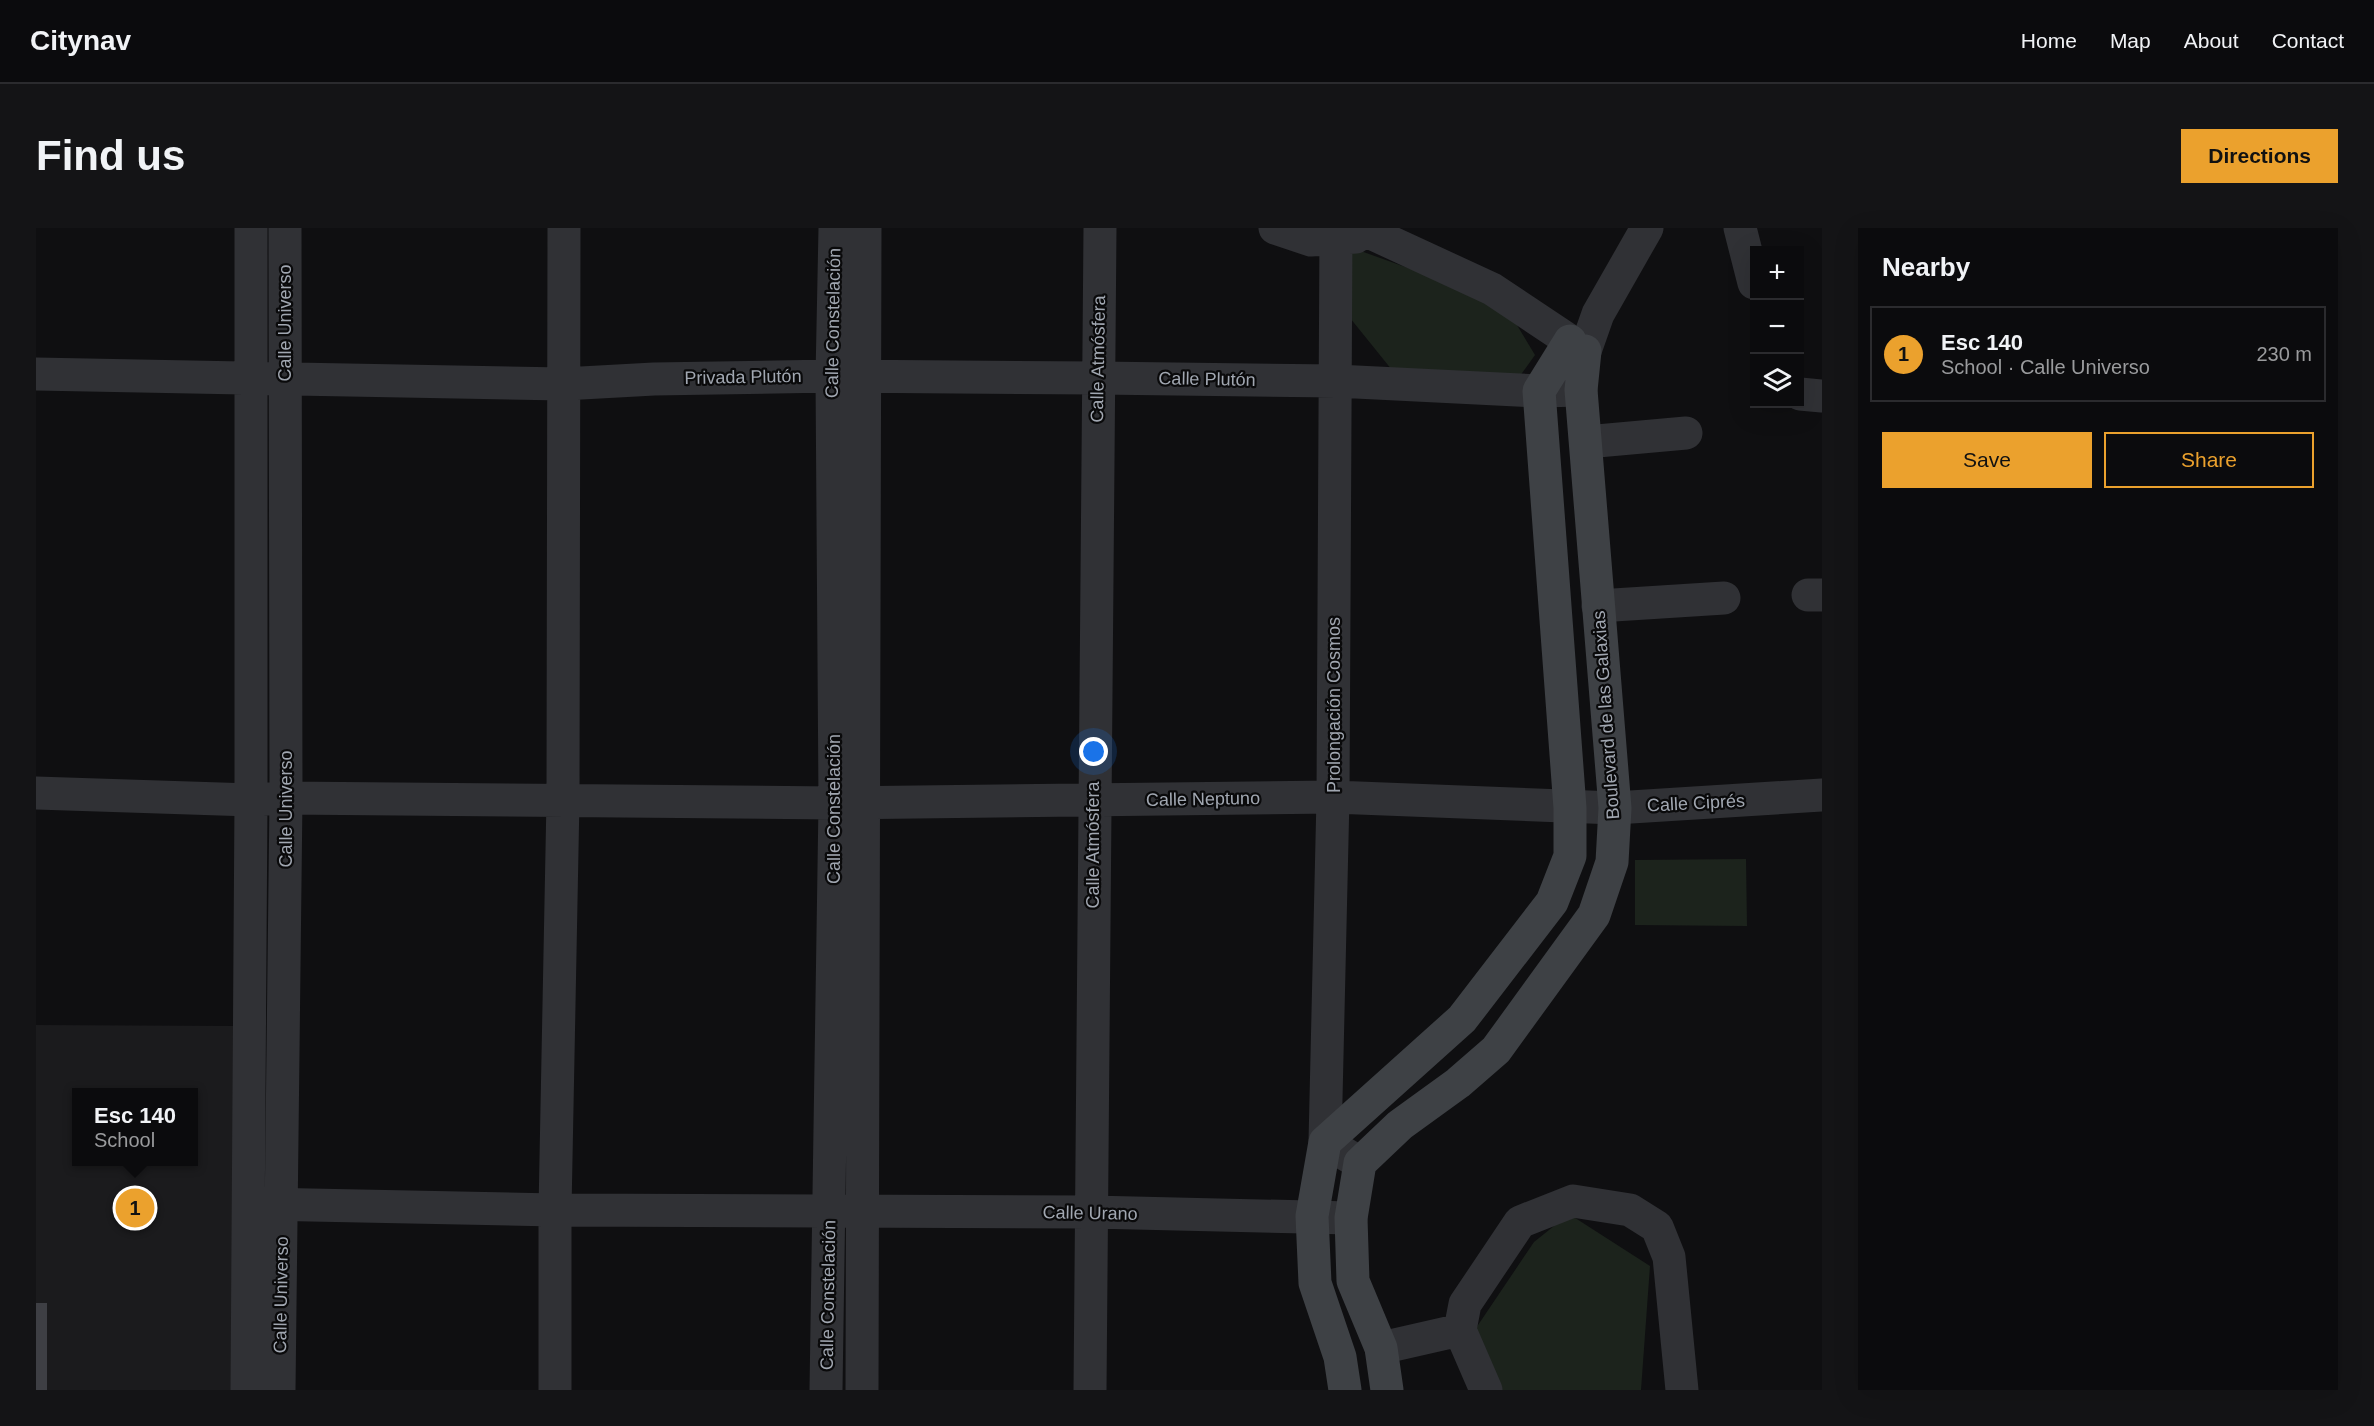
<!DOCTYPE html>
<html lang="en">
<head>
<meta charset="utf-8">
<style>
	:root { --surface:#0b0b0d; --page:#141416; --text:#f1f3f6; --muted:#9a9b9d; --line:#2b2b2e; --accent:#eba12d }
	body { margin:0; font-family:Helvetica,sans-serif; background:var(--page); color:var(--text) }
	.controls { position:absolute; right:18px; top:18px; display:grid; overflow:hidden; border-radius:0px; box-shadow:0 6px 24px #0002 }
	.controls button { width:54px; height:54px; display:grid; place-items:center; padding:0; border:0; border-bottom:2px solid var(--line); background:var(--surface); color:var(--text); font:30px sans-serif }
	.you { position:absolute; left:1058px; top:524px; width:21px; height:21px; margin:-15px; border:4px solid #fff; border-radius:50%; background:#1a73e8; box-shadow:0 0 0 9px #1a73e833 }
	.badge { display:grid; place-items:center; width:39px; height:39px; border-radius:50%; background:var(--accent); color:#111; font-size:20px; font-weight:700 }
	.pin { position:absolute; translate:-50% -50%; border:3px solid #fff; box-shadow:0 2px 6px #0006 }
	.popup { position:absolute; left:36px; top:860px; width:126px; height:78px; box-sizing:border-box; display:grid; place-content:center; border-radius:0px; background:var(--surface); filter:drop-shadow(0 2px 4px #0005); font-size:20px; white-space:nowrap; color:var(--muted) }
	.popup b { font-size:22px; color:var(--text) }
	.popup::after { content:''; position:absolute; left:50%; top:100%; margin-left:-12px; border:12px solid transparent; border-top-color:var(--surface) }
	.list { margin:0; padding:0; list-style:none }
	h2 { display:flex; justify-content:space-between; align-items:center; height:78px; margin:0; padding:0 24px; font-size:26px }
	h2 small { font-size:20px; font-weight:400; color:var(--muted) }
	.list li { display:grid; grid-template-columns:39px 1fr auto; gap:18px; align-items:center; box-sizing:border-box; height:96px; margin:0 12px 12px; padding:0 12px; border:2px solid var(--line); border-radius:0px }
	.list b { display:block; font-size:22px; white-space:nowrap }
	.list p { margin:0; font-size:20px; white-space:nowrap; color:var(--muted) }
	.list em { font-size:20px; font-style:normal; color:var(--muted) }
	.actions { display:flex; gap:12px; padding:18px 24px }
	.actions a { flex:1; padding:14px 0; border:2px solid var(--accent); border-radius:0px; text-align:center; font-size:21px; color:var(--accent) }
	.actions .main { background:var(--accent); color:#111 }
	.icon { flex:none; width:33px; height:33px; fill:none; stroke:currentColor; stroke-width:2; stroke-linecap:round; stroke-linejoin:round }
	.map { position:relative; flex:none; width:1786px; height:1162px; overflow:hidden; border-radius:0px }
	header { display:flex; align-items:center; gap:36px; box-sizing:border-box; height:84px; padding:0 30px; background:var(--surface); border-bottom:2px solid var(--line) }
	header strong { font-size:28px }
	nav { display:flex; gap:33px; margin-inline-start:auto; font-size:21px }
	.intro { display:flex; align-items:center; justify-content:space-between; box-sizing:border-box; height:144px; padding:0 36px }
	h1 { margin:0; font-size:42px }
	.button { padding:15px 27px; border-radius:0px; background:var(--accent); color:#111; font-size:21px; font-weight:700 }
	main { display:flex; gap:36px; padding:0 36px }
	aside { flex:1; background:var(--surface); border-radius:0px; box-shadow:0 6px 24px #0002 }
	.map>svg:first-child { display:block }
	.built { fill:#1b1b1d; fill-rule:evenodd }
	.green { fill:#1c231c }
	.building { fill:#3e3f44 }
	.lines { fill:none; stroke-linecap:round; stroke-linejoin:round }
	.street { stroke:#303135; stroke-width:33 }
	.secondary { stroke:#3e4145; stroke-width:33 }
	.labels { text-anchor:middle; stroke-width:4.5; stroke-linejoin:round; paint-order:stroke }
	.street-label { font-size:18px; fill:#a1a7b1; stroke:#0a0a0b }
</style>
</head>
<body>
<header>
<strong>Citynav</strong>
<nav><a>Home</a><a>Map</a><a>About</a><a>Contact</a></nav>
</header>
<div class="intro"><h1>Find us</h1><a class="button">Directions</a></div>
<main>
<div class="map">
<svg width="1786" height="1162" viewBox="0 0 1786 1162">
	<rect width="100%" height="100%" fill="#0f0f11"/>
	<path class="built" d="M0,797L199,798L197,1162H0ZM40,864H158V934H40Z"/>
	<path class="green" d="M1308,17L1467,74L1499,127L1484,148L1356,142L1306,80Z
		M1710,631L1711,698L1599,697V632Z
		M1533,986L1614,1038L1605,1162H1459L1436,1106L1498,1014Z"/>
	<path class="building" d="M0,1075H11V1162H0Z"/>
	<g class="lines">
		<path class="street" d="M1239,0L1275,12L1320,9
			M1300,0L1297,569L1289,914L1324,935
			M1324,0L1456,61L1549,123L1562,86L1611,0
			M1704,0L1718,55
			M0,146L527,156L618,151L796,148L1062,150L1300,153L1503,163L1545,162
			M1764,166L1786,168
			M1550,214L1650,205
			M1772,367H1786
			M1562,378L1688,370
			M0,565L215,572L250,570L799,575L1297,569L1579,580L1786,567
			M225,976L519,982L1056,984L1315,990
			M1345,1120L1424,1102
			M211,1162L215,572V0
			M243,1162L250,570L249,0
			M519,1162V982L527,571L528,0
			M790,1162L799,575L796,148L799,0
			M826,1162L829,0
			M1054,1162L1064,0
			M1450,1162L1424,1102L1429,1076L1484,994L1537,973L1594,982L1621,999L1633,1029L1646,1162"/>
		<path class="secondary" d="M1309,1162L1304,1129L1279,1055L1276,988L1289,914L1426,791L1516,674L1534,628V580L1503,163L1534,113
			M1351,1162L1345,1120L1317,1053L1315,990L1324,935L1364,897L1422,855L1460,822L1558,687L1576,634L1579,580L1545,162L1549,123"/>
	</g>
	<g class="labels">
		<g class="street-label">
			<text transform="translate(249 95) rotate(-90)" y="6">Calle Universo</text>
			<text transform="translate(797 95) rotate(-89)" y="6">Calle Constelación</text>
			<text transform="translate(1062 131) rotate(-89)" y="6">Calle Atmósfera</text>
			<text transform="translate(707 149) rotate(-1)" y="6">Privada Plutón</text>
			<text transform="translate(1171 151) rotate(1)" y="6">Calle Plutón</text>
			<text transform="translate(1298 477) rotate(-90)" y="6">Prolongación Cosmos</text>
			<text transform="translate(1570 487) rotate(-94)" y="6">Boulevard de las Galaxias</text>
			<text transform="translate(1167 571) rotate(-1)" y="6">Calle Neptuno</text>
			<text transform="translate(1660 575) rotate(-3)" y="6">Calle Ciprés</text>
			<text transform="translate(250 581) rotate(-90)" y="6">Calle Universo</text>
			<text transform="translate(798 581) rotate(-90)" y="6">Calle Constelación</text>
			<text transform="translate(1057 617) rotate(-90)" y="6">Calle Atmósfera</text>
			<text transform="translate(1054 985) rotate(1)" y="6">Calle Urano</text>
			<text transform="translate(245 1067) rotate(-89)" y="6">Calle Universo</text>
			<text transform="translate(792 1067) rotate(-89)" y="6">Calle Constelación</text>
		</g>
	</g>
</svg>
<div class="controls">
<button>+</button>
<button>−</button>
<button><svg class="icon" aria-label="layers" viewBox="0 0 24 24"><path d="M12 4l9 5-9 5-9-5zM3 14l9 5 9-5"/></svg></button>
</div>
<div class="you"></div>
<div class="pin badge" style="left:99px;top:980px">1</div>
<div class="popup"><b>Esc 140</b>School</div>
</div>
<aside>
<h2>Nearby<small></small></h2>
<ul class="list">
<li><span class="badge">1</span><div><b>Esc 140</b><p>School · Calle Universo</p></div><em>230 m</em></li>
</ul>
<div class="actions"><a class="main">Save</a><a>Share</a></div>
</aside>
</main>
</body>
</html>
